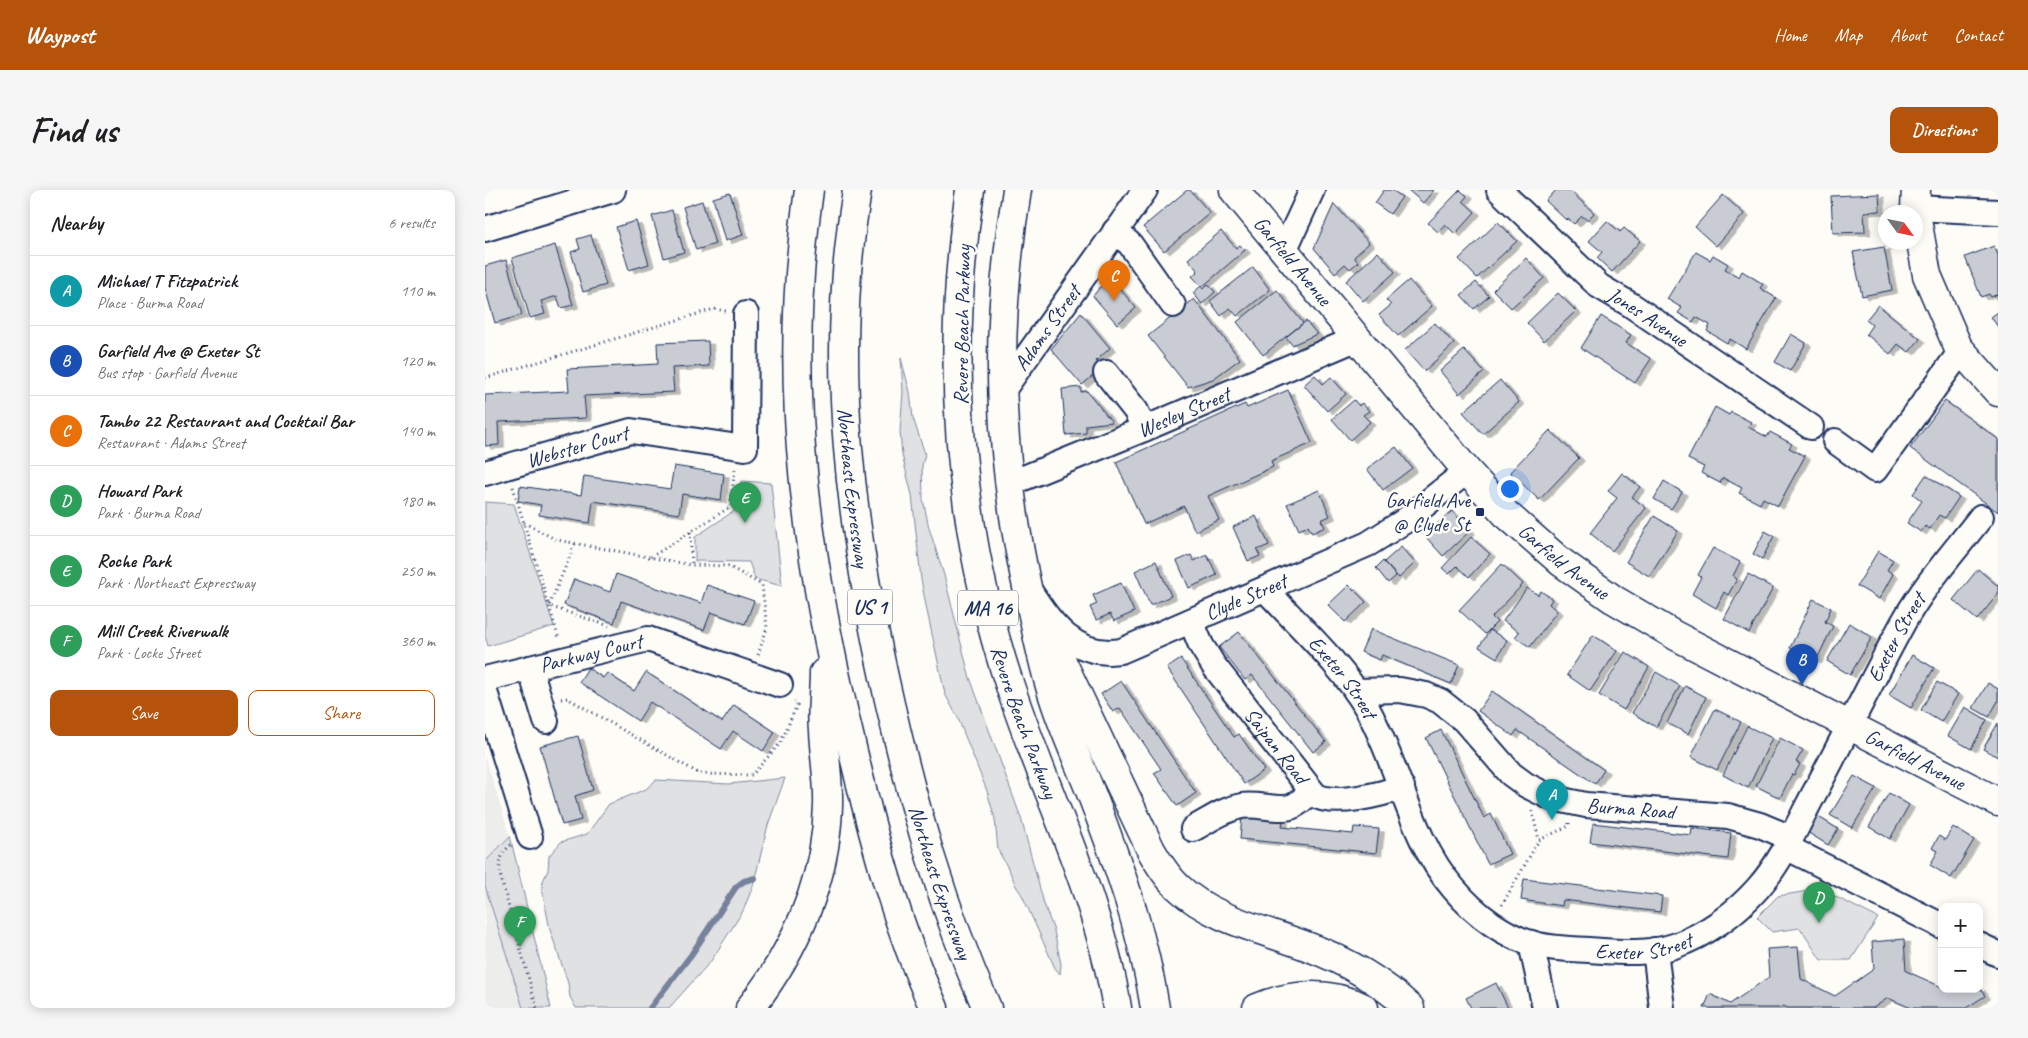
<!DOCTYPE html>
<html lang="en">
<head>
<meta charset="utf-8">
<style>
	:root { --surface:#fff; --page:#f6f6f6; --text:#202124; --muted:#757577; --line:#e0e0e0; --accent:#b45309 }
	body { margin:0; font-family:Caveat,sans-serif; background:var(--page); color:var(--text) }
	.controls { position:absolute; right:15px; bottom:15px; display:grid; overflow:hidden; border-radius:10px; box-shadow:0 2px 12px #0003 }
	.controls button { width:45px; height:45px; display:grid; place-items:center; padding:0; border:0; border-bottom:1px solid var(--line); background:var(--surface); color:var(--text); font:25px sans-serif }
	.compass { position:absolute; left:1393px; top:15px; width:45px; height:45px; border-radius:50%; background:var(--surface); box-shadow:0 2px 12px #0003; rotate:123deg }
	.you { position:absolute; left:1024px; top:298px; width:18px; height:18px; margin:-12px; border:4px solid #fff; border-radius:50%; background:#1a73e8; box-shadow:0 0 0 8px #1a73e833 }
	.badge { display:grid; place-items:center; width:32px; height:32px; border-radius:50%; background:var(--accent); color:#fff; font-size:16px; font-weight:700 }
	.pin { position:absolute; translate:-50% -41px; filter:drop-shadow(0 1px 2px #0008) }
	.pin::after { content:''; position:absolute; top:26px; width:18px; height:15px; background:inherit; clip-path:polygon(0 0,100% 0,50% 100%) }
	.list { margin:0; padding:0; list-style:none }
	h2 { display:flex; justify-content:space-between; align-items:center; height:65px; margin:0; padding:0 20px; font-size:21px }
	h2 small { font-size:16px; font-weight:400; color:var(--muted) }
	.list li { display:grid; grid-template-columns:32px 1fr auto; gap:15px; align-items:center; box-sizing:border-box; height:70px; padding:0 20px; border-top:1px solid var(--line) }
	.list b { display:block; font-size:19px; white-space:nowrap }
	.list p { margin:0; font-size:16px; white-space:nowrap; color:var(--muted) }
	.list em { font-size:16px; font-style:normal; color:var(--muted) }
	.actions { display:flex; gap:10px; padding:15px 20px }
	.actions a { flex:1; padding:11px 0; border:1px solid var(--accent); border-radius:10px; text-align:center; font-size:18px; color:var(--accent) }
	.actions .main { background:var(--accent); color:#fff }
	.map { position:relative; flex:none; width:1513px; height:818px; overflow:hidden; border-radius:10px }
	header { display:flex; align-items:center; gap:30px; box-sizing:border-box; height:70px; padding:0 25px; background:var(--accent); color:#fff }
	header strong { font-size:24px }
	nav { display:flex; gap:28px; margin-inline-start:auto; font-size:18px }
	.intro { display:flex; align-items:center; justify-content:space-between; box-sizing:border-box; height:120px; padding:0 30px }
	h1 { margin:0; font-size:35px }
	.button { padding:12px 22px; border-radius:10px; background:var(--accent); color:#fff; font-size:18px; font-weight:700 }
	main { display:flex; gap:30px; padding:0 30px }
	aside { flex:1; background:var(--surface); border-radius:10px; box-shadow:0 2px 12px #0003 }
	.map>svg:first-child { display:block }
	.built { fill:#edeeec }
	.green { fill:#e0e1e3; stroke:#7e88a0 }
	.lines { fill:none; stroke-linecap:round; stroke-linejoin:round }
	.stream { stroke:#76819c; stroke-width:6 }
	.building { fill:#c9ccd3; stroke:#1b2f5e; filter:url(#shadow) }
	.minor-casing { stroke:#1b2f5e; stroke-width:28 }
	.major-casing { stroke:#1b2f5e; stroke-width:31 }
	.highway-casing { stroke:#1b2f5e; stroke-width:31 }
	.path { stroke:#1b2f5e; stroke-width:3; stroke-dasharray:1 4; stroke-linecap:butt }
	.minor { stroke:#fdfcf7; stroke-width:24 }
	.major { stroke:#fdfcf7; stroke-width:28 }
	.highway { stroke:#fdfcf7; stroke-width:28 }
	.poi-dot { fill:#1b2f5e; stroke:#fdfcf7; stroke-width:2 }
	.labels { text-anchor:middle; stroke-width:5; stroke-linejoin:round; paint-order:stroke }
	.shield { fill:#fdfcf7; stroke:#5f6c8c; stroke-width:1 }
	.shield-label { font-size:20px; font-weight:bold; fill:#1b2f5e }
	.street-label { font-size:21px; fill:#1b2f5e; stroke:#fdfcf7 }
	.poi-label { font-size:21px; fill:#1b2f5e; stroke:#fdfcf7; text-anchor:end }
</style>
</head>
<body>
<header>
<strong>Waypost</strong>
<nav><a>Home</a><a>Map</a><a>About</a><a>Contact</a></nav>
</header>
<div class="intro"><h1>Find us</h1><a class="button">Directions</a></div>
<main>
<aside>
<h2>Nearby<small>6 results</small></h2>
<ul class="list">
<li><span class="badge" style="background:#0f9aa8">A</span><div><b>Michael T Fitzpatrick</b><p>Place · Burma Road</p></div><em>110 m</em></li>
<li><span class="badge" style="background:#1a4fb4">B</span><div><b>Garfield Ave @ Exeter St</b><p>Bus stop · Garfield Avenue</p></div><em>120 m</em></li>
<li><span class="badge" style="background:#e8710a">C</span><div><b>Tambo 22 Restaurant and Cocktail Bar</b><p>Restaurant · Adams Street</p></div><em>140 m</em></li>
<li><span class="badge" style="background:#2e9e5b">D</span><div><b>Howard Park</b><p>Park · Burma Road</p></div><em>180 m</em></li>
<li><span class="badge" style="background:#2e9e5b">E</span><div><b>Roche Park</b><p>Park · Northeast Expressway</p></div><em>250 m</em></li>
<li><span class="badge" style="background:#2e9e5b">F</span><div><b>Mill Creek Riverwalk</b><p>Park · Locke Street</p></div><em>360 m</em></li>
</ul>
<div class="actions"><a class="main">Save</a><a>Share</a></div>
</aside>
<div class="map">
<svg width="1513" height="818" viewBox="0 0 1513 818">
	<defs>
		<filter id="shadow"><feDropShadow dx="5.5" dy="3" stdDeviation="0" flood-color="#0004"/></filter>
	</defs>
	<rect width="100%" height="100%" fill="#fdfcf7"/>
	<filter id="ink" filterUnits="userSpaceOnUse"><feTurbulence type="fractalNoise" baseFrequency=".02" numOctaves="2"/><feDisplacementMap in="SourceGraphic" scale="10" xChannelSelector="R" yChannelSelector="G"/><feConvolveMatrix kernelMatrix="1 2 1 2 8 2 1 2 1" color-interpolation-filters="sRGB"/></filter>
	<g filter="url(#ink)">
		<path class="built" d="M0,566L25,646L0,672Z
			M0,696L38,818H0Z"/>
		<path class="green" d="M416,168L425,202L428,228L440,264L437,275L438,309L444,338L459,385L484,485L536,628L559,714L569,741L576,774L575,784L570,778L537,705L531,696L525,682L513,660L510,629L502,601L472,526L460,504L442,421L436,389L427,305L417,265L415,241L418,202Z
			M256,291L286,293L297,396L270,389L264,372L210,371V347L252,319Z
			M0,312L29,314L69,436L3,456L0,446Z
			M300,588L283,635L268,696L258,721L226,771L184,818H91L85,807L83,793L65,740L57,699L58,691L63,680L64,666L76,652L102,644L124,614L161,599L171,590L244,594Z
			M25,646L66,818H38L0,696V672Z
			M1335,699L1393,728L1366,770H1336L1315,738L1287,742L1272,727L1293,706Z"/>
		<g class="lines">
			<path class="stream" d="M165,818L206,765L251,697L259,691L270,688"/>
		</g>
		<path class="building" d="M702,0H705L725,23L679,61L658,37Z
			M899,0H907L917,7L905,24L890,13Z
			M923,0H949L938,13Z
			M975,0L982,6L978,11L990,22L970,44L960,34L953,42L943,33Z
			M1071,0H1084L1109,23L1102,30L1097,26L1089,34L1083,28L1081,30L1061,11Z
			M245,3L258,45L240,51L228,8Z
			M1394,4L1395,21L1379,22L1380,42L1348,43L1346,6Z
			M1238,5L1259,24L1231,56L1210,37Z
			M217,11L230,54L211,60L198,17Z
			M849,14L884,53L869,67L873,72L865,79L860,74L850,83L829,58Z
			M187,20L199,62L179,68L167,26Z
			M151,31L164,74L144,80L131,37Z
			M1122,31L1135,42L1139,38L1155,51L1127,82L1112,68L1117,62L1104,51Z
			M1013,32L1032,51L992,88L974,69Z
			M736,41L751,58L755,55L760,60L717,97L707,86L713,81L703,69Z
			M106,45L121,95L98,102L86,62L95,59L92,49Z
			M70,55L88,115L76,118L72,106L56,111L60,124L45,128L27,68Z
			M1509,56L1513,65V104L1506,107L1504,104L1496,107L1480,67Z
			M1399,57L1407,100L1377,106L1368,62Z
			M893,62L910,82L878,111L861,91Z
			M1211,62L1225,70L1228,65L1243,74L1240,79L1254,87L1257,81L1278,94L1275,98L1291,108L1261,159L1245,149L1242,153L1222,141L1225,135L1211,127L1208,132L1193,123L1197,118L1182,109Z
			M1041,68L1059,88L1026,118L1008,100Z
			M21,70L37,125L10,133L0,98V76Z
			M768,77L785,100L752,126L745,118L736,126L725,111Z
			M624,86L651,118L632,134L608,106Z
			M924,90L947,116L913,146L894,125L906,115L901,110Z
			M991,92L1004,106L989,119L976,105Z
			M723,94L730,102L717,114L708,103L716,96L718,99Z
			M792,100L818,133L778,165L752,132Z
			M1073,103L1091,121L1059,151L1042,133Z
			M709,109L755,169L728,189L703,197L663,146Z
			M1393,115L1435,149L1424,162L1413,154L1405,164L1381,144L1387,135L1381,130Z
			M1513,122V137L1506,127Z
			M596,123L625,158L611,171L617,178L597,195L566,159Z
			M1116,126L1146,145L1141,153L1166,169L1150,193L1096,158Z
			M821,131L832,144L807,155L801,147Z
			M950,133L969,154L939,181L920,160Z
			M1306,144L1321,153L1305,181L1290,172Z
			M223,151L224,176L187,178L189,202L99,206L101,228L13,232L14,255L0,256V205L84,201L82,179L173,174L172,153Z
			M979,160L999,182L974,204L955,181Z
			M830,185L838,194L846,187L861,204L842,221L819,195Z
			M1015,190L1034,212L998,244L978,222Z
			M596,197V202L602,201L627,232L601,235V243L581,245L577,199Z
			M803,200L827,253L786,271L788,277L723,306L734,330L710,341L699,316L659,334L631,272L760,214L762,218Z
			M869,210L874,216L877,213L884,221L878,225L885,232L865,250L847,229Z
			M1460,211L1513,249V322L1425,258Z
			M1230,217L1244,225L1246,222L1266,232L1263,237L1282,247L1285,242L1307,254L1304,258L1320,266L1293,316L1278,308L1275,314L1254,303L1257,298L1238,288L1235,293L1216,283L1219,277L1203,269Z
			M1065,240L1094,268L1054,310L1025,282Z
			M911,257L927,278L898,300L882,279Z
			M189,276L239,284L236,310L197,304L194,324L108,311L105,333L54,325L56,315L33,311L35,296L96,305L99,286L185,299Z
			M1137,283L1155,297L1147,307L1161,318L1127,361L1105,343L1132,308L1123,301Z
			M1441,285L1474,307L1460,328L1454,325L1445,339L1440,336L1436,342L1422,333L1437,311L1428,304Z
			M1179,291L1197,302L1186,319L1169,309Z
			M834,300L845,326L836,330L840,337L827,343L823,336L814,340L802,314Z
			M967,321L985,341L958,366L939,345Z
			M771,326L784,355L772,360L775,366L763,371L748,337Z
			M1169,326L1193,341L1164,386L1141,372Z
			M1280,341L1289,346L1277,369L1268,364Z
			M986,347L1005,364L984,387L972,376L964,384L957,378Z
			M916,357L930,373L914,388L899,372Z
			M1228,358L1255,372L1248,386L1252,389L1243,405L1239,402L1231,418L1207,404L1216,387L1213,385Z
			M1393,361L1408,370L1402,380L1408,384L1394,409L1372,396Z
			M706,365L709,371L722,365L732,385L704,398L692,371Z
			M671,371L686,406L665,415L650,381Z
			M898,371L911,386L903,393L891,378Z
			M1017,374L1038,394L1007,427L1012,432L1000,444L974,420Z
			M1493,379L1513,396V404L1492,430L1468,410Z
			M131,384L216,413L222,395L269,411L260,434L226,422L219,440L136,411L129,433L79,415L89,389L125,402Z
			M1263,384L1288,398L1264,443L1239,429Z
			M636,393L649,422L629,431L625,424L611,430L605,417L612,414L608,405Z
			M864,395L881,412L860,432L843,415Z
			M1042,398L1053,405L1056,401L1067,409L1064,414L1072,421L1045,457L1030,447L1034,442L1018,431Z
			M1328,409L1346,418L1340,432L1348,436L1331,471L1305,458Z
			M1364,433L1387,447L1365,485L1342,471Z
			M886,439L974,475L966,494L897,465L895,470L876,462Z
			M1005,440L1022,450L1012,468L994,457Z
			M754,442L841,552L828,562L767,485L760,490L734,457Z
			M1108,445L1132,461L1105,501L1082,485Z
			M1140,462L1164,477L1139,520L1114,505Z
			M1427,465L1449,478L1426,518L1404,505Z
			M696,469L749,547L754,544L779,580L759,594L682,478Z
			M103,478L118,488L122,483L149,501L161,482L237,532L249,515L290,542L278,561L248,541L236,559L165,512L153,531L94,492Z
			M1171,482L1195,496L1171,537L1147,523Z
			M636,491L711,603L692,616L669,583L676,579L635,518L628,522L616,504Z
			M1452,492L1473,504L1456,532L1436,520Z
			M1503,493L1513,499V511L1504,527L1488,518Z
			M1200,496L1221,507L1203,544L1182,533Z
			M1007,501L1119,580L1110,594L1032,540L1028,546L993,521Z
			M1480,517L1502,530L1486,559L1463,546Z
			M1230,519L1256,532L1232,580L1206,567Z
			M1513,533V567L1498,559Z
			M1262,536L1287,548L1263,598L1238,585Z
			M956,540L999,628L1006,624L1025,664L1003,674L941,548Z
			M93,546L108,600L90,606L96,630L77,635L55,556Z
			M1295,548L1318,560L1311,572L1315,574L1309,585L1307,584L1295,608L1271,596Z
			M1369,586L1391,598L1367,638L1345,625Z
			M1404,603L1424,615L1405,649L1384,637Z
			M757,626L798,630L797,637L868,644L869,637L894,639L891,663L755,649Z
			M1332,626L1353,639L1343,655L1322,642Z
			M1108,633L1206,645L1207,638L1246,643L1243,669L1105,652Z
			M1468,637L1489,650L1466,688L1445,675L1453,661L1447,658L1454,646L1460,650Z
			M1039,689L1177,706L1175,722L1078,710L1077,716L1036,710Z
			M1419,749L1421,781L1457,797V799H1494V797L1500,806L1481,818H1426L1403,808L1388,818H1303L1298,816L1295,818H1219L1225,804L1245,814L1284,787L1282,759L1313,757L1316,789L1350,806L1389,779L1387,752Z
			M1011,793L1023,818H986L981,808Z"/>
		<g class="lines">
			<defs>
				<g id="minor">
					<path id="s1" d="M1014,0L1114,96L1146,115L1326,237"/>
					<path d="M1430,18L1513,22"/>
					<path d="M0,39L128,0"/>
					<path d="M630,41L645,54L688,115"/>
					<path d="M799,61L827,0"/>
					<path d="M621,183L651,221L659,239"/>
					<path id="s2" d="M516,203L660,0"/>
					<path d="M1350,251L1390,280L1476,161"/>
					<path id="s3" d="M0,283L146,241L260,258L261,124"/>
					<path id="s4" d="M524,294L659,239L873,148"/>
					<path id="s5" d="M780,399C813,435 860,478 883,520C915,578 925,649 969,699C990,724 1021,748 1053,755C1070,759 1087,759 1104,760C1133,762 1162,765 1189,756C1221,745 1251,723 1273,698C1298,670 1313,633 1331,600C1360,545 1388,488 1418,433C1439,395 1469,362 1496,327"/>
					<path id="s6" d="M544,400C567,435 590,468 636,461L883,354L918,332L982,281"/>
					<path id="s7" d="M706,431L716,455L729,476L830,605C848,617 898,604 917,597"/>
					<path d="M45,478L61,531"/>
					<path id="s8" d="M0,489L163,449L295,495"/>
					<path id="s9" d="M871,501L915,500L941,505L955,511L979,530L1026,584L1041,595L1067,608L1101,615L1243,626L1275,635L1306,648"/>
					<path d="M0,502L45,647"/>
					<path d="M708,639C723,631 739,619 757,616C772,613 796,622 808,616C815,613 821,606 826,601"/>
					<path d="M1301,657L1457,736"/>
					<path d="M1046,753L1060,818"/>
					<path d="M1494,755L1513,764"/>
					<path d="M1170,760L1177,818"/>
				</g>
				<g id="major">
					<path id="s10" d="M749,0L982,281L1021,324L1076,372L1128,409L1191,446L1513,612"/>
					<path d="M1431,0L1430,18L1442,85L1473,157L1513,202"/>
				</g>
				<g id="highway">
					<path d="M324,0C295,197 323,378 370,570C390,654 413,739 449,818"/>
					<path id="s11" d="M372,0C343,173 366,344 405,514C429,618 458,720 502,818"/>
					<path id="s12" d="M485,0C460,164 472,336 524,493C559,601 614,705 632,818"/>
					<path d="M532,0C508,145 513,268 545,411C552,444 558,477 569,509C580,543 595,575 608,608C634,676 659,746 670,818"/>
					<path d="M564,444L666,660C674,674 682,687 693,697C727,730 781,740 824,757C861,771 896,791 925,818"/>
					<path d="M265,818C310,760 341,691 343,616C344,590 339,566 338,540C336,521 339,502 339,483"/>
					<path d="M772,818C807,803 845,801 879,818"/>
				</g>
			</defs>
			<use href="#minor" class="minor-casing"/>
			<use href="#major" class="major-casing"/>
			<use href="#highway" class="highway-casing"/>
			<path class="path" d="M0,188L229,119L241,121
				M28,297L74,449
				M39,333L72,350L207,375L243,376L277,395L282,438L273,465
				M205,342L207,375
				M90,354L64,416L124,436
				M166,367L245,317L250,278
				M76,509L82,508L215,584L267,585L296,552L312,515L309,511
				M1047,621L1054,650
				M26,655C14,664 14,675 16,689L52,818
				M1017,715L1054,650L1084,636V633"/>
			<use href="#minor" class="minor"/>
			<use href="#major" class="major"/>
			<use href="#highway" class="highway"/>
		</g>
	</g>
	<rect class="poi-dot" x="990" y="317" width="10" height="10" rx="2.5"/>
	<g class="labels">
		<g class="shield">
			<rect x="362.5" y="399.5" width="45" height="35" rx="4"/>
			<rect x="473" y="400.5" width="60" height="35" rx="4"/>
		</g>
		<g class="shield-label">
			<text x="385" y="424">US 1</text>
			<text x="503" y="425">MA 16</text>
		</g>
		<g class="street-label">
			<text dy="7" stroke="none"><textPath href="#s10" startOffset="92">Garfield Avenue</textPath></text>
			<text dy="7" stroke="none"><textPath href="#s1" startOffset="196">Jones Avenue</textPath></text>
			<text transform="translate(477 135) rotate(-89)" y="7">Revere Beach Parkway</text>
			<text dy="7" stroke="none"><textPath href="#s2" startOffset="80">Adams Street</textPath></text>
			<text dy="7" stroke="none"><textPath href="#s4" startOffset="189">Wesley Street</textPath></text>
			<text dy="7" stroke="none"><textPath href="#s3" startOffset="96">Webster Court</textPath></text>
			<text dy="7" stroke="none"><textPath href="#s11" startOffset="299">Northeast Expressway</textPath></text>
			<text dy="7" stroke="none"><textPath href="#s10" startOffset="498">Garfield Avenue</textPath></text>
			<text dy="7" stroke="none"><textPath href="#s6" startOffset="254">Clyde Street</textPath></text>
			<text dy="7" stroke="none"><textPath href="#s5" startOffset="988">Exeter Street</textPath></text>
			<text dy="7" stroke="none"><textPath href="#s8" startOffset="109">Parkway Court</textPath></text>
			<text dy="7" stroke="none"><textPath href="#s5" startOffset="118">Exeter Street</textPath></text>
			<text dy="7" stroke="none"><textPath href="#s12" startOffset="541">Revere Beach Parkway</textPath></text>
			<text dy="7" stroke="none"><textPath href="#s7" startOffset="152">Saipan Road</textPath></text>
			<text dy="7" stroke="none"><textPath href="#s10" startOffset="902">Garfield Avenue</textPath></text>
			<text dy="7" stroke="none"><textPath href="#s9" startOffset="315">Burma Road</textPath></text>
			<text dy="7" stroke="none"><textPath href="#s11" startOffset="704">Northeast Expressway</textPath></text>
			<text dy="7" stroke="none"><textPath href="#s5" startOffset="568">Exeter Street</textPath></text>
		</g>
		<g class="poi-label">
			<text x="985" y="317">Garfield Ave<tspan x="985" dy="24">@ Clyde St</tspan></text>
		</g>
	</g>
</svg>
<div class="controls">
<button>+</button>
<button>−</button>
</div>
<svg class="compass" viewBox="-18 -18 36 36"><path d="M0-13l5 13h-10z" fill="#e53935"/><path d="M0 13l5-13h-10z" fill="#757577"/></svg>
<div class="you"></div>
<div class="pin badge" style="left:1067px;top:630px;background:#0f9aa8">A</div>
<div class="pin badge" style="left:1317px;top:495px;background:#1a4fb4">B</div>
<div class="pin badge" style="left:629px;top:111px;background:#e8710a">C</div>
<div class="pin badge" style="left:1334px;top:733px;background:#2e9e5b">D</div>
<div class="pin badge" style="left:260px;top:333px;background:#2e9e5b">E</div>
<div class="pin badge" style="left:35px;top:757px;background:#2e9e5b">F</div>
</div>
</main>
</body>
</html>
